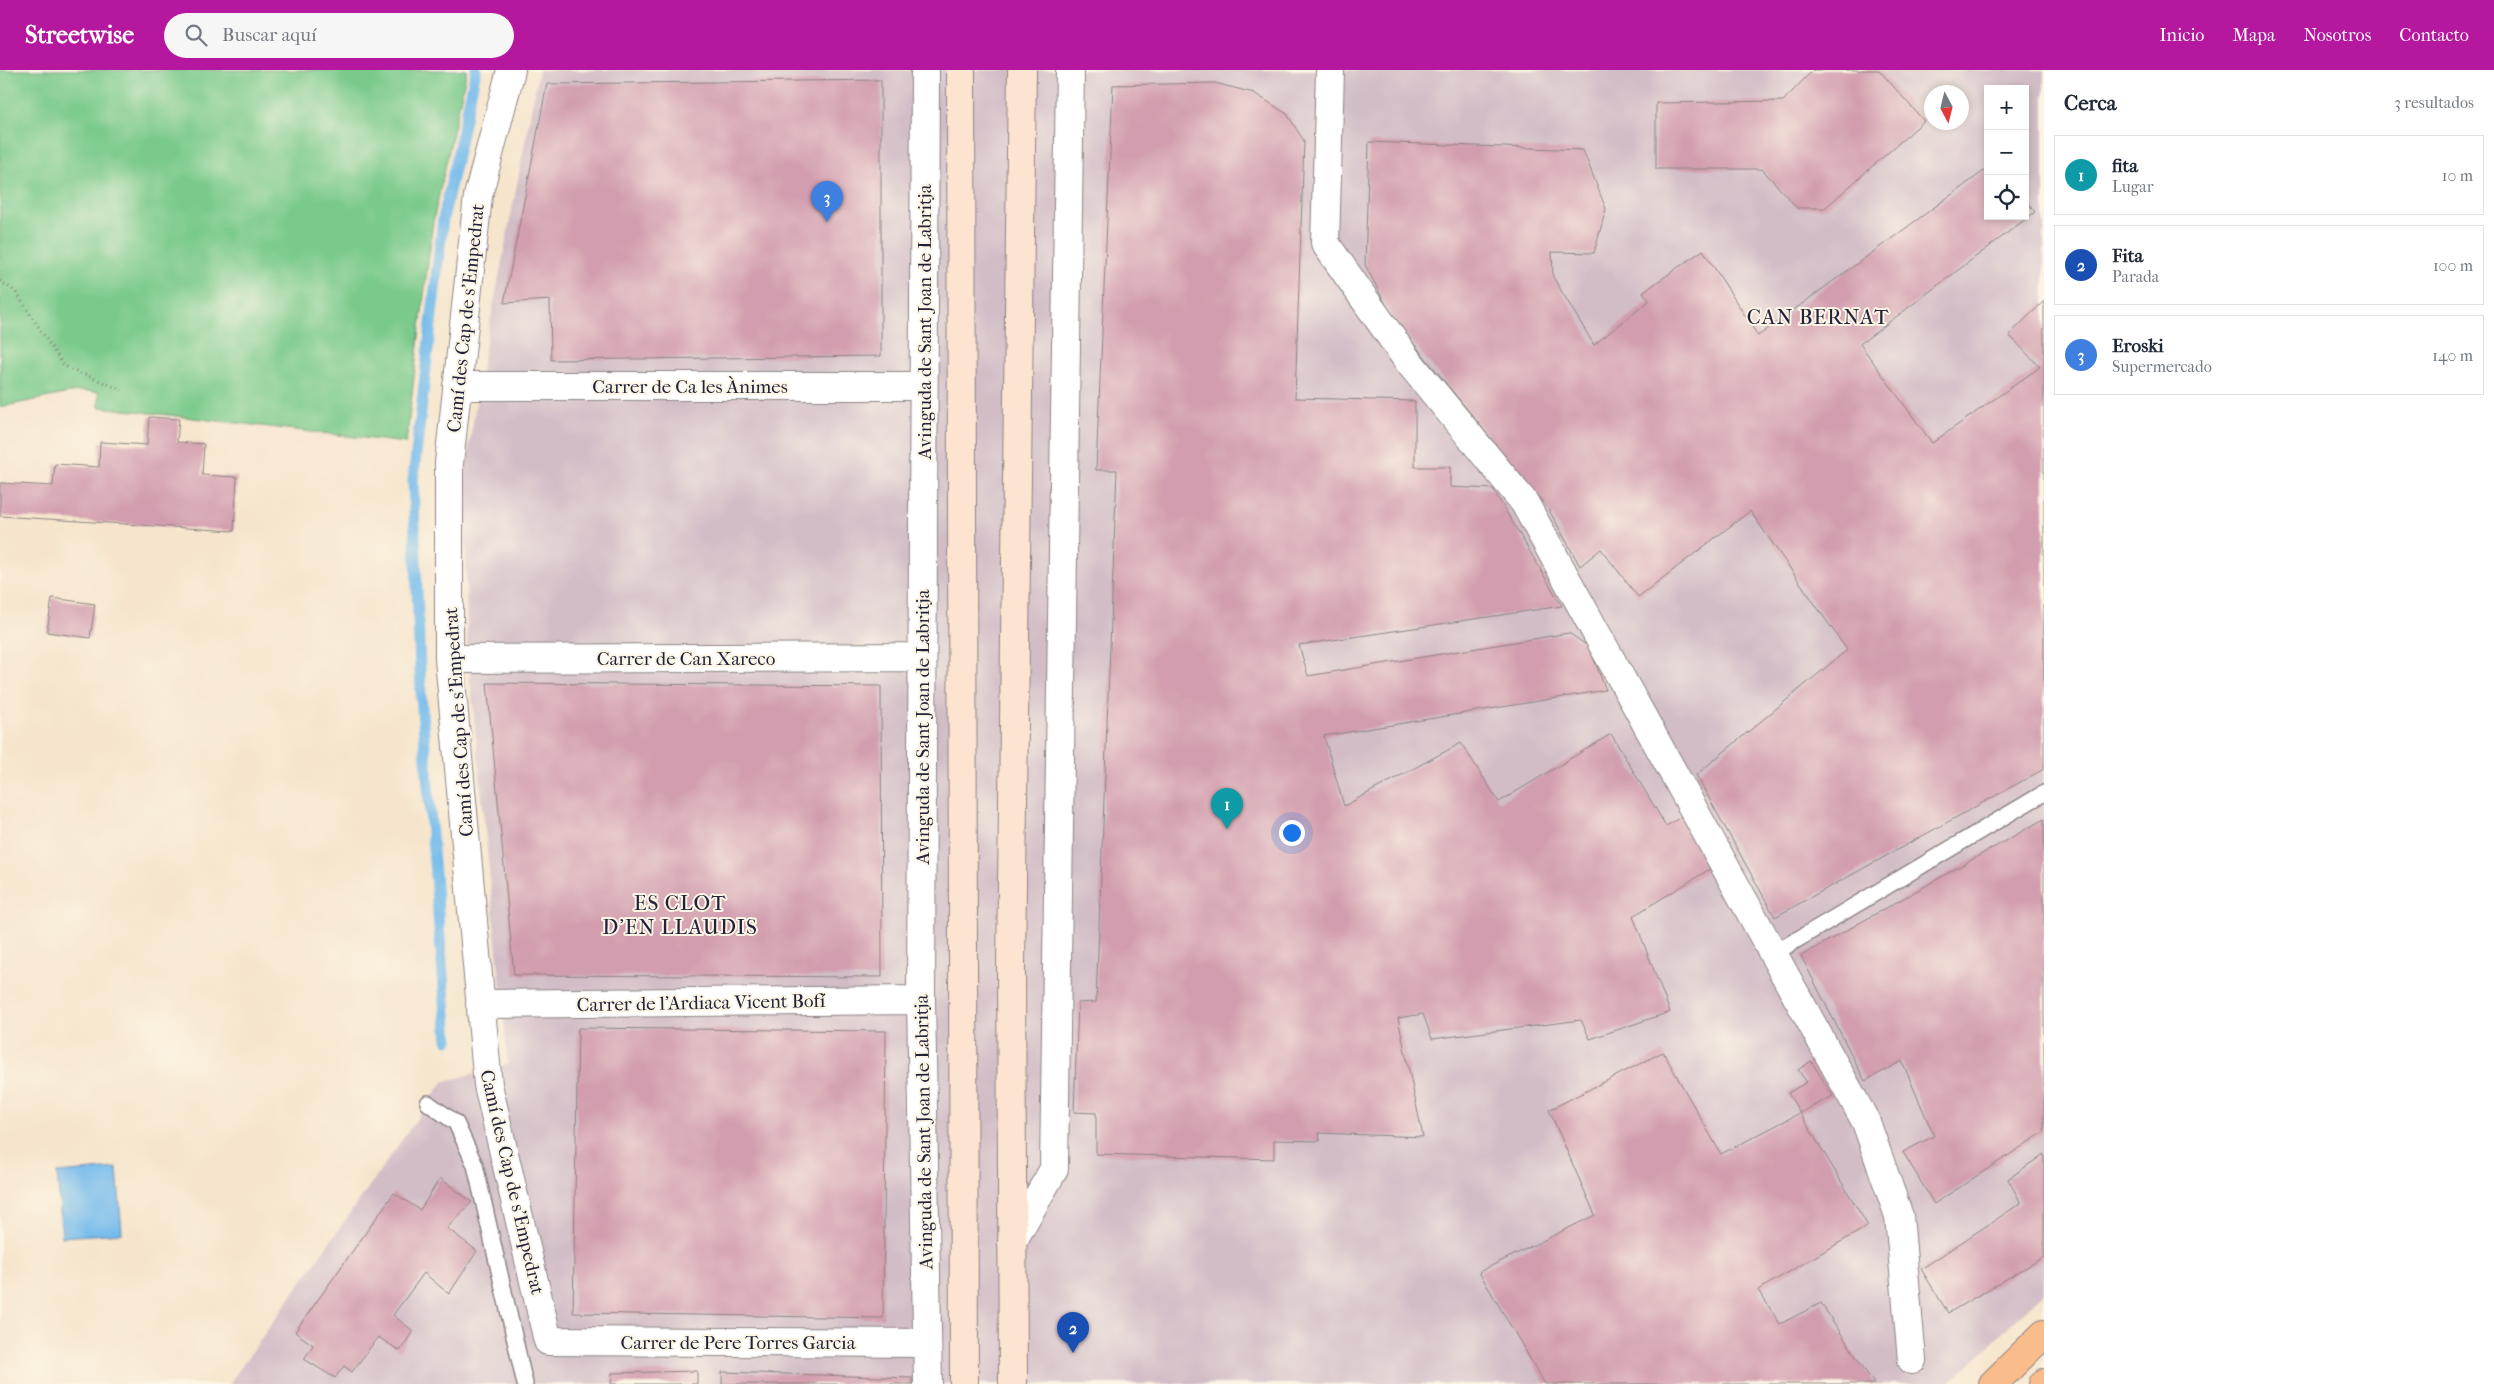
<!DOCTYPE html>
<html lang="es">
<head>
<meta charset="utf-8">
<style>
	:root { --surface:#fff; --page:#f6f6f7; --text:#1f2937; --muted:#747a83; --line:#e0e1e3; --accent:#b5179e }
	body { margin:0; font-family:"IM FELL French Canon",serif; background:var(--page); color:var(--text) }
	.controls { position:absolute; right:15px; top:15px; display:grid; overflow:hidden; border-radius:0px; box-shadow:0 2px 8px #0003 }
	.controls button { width:45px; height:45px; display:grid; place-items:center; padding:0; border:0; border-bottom:1px solid var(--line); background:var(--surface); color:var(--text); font:25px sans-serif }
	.compass { position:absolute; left:1924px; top:15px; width:45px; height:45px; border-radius:50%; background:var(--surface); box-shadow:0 2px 8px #0003; rotate:173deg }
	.you { position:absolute; left:1291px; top:762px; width:18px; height:18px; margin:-12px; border:4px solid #fff; border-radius:50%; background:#1a73e8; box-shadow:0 0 0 8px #1a73e833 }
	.badge { display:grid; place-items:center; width:32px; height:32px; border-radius:50%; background:var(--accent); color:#fff; font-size:16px; font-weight:700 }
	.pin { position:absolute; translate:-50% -41px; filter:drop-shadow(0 1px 2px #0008) }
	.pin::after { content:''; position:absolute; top:26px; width:18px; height:15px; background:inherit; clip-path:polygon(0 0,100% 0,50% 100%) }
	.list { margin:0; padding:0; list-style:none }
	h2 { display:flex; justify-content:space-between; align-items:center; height:65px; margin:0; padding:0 20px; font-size:21px }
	h2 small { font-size:16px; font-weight:400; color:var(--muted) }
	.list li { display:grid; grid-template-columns:32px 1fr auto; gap:15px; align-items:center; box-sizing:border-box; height:80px; margin:0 10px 10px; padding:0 10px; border:1px solid var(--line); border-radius:0px }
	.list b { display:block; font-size:19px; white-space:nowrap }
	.list p { margin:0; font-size:16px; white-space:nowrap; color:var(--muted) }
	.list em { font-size:16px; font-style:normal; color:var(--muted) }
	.icon { flex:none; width:28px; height:28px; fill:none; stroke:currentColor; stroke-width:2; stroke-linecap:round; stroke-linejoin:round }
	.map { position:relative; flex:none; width:2044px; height:1314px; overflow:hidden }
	header { display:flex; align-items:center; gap:30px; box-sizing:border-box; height:70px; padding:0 25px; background:var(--accent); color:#fff }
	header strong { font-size:24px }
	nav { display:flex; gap:28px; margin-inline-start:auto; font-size:18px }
	.search { width:350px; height:45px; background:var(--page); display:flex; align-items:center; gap:12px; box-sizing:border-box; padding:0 18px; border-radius:28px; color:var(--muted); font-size:19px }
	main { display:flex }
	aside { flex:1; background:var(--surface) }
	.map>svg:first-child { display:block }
	.industrial { fill:#d2bdc7; fill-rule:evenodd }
	.green { fill:#7aca8b; stroke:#4e7663 }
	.water { fill:#74bbec; stroke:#4b6e94 }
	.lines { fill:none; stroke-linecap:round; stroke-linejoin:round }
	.stream { stroke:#74bbec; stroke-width:11 }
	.building { fill:#d29dae }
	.lane-casing { stroke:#8c8484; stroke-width:18 }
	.street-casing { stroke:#8c8484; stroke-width:30 }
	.secondary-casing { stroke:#8c8484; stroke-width:30 }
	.highway-casing { stroke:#8c8484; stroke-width:30 }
	.path { stroke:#8c8484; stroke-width:3; stroke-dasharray:1 4; stroke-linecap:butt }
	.lane { stroke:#fff; stroke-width:15 }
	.street { stroke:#fff; stroke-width:28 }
	.secondary { stroke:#fde4d1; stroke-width:28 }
	.highway { stroke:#fabc8b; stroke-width:28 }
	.labels { text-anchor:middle; stroke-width:4; stroke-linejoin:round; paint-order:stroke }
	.street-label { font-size:19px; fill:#22223b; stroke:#fcf5e5 }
	.quarter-label { font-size:21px; letter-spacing:1px; fill:#22223b; stroke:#fcf5e5 }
</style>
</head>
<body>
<header>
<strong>Streetwise</strong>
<div class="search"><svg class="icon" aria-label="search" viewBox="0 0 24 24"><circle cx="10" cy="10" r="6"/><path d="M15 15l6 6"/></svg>Buscar aquí</div>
<nav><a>Inicio</a><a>Mapa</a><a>Nosotros</a><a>Contacto</a></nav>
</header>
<main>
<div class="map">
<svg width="2044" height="1314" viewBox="0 0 2044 1314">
	<rect width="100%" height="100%" fill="#fcf5e5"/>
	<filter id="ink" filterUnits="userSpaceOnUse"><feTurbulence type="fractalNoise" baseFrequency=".02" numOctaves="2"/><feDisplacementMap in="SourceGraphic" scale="10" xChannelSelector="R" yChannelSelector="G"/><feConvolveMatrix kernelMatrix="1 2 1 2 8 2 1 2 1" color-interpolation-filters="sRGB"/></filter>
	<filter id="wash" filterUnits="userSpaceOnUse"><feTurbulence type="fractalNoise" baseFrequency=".0096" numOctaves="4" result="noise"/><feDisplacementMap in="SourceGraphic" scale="20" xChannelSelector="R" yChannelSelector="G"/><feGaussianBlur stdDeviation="1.12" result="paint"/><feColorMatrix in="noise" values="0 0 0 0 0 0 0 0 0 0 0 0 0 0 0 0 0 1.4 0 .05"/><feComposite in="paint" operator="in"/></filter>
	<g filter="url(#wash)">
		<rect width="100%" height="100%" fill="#f6e5cc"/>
		<path class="industrial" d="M539,0H2044V1222L1949,1314H229L443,1012L508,994L467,575L465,403L483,289ZM1988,19H2025V146H1988ZM1932,22H1962V52H1932Z"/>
		<path class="green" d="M0,0H467L433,152L406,373L99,337V322L79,321L0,337Z"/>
		<path class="water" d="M117,1098L122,1163L62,1167L57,1103Z"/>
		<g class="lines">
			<path class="stream" d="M448,970L421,626L413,411L443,149L476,0"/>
		</g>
		<g id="blocks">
			<path class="building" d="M1813,0H1879L1924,51L1825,138H1797L1762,99H1656V33L1783,31Z
				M881,10V286L551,290L550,230L504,233L547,14Z
				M1215,13L1254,23L1287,44L1304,71L1295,328L1415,331V397H1450V417L1493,419L1562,536L1299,575L1308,606L1569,563L1589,577L1606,620L1324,666L1344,736L1461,673L1499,732L1611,664L1666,756L1683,746L1710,799L1633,846L1670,942L1590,969L1581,950L1432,969L1423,944L1398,948L1423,1067L1319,1063L1320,1071L1274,1070V1089L1096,1084V1043L1074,1042L1078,933L1096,932L1117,400H1096L1113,15Z
				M1369,72L1583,80L1606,139L1594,183L1552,182L1553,207L1594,275L1649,231L1643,222L1703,180L1758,266L1988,98V146H2025V129L2035,142L1860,274L1932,373L2040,297L2009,265L2044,231V699L1775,847L1696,705L1847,580L1750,441L1638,527L1601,479L1580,496L1549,440L1393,248L1365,195Z
				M149,347L179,349L177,372L204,374L202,405L237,407L234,461L0,446V413L53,416L55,394L99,397L100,372L147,375Z
				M52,528L95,534L90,568L47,562Z
				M487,613L881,616L882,907L514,905Z
				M2044,749V1062L1934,1134L1903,1082L1934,1066L1902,991L1865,1011L1801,886Z
				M578,958L886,961L883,1248L573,1243Z
				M1663,982L1721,1084L1800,1043L1868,1156L1758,1220L1780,1254L1821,1233L1874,1314H1545L1479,1202L1595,1145L1549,1040Z
				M1811,991L1833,1026L1800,1043L1788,1023L1807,1012L1798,1000Z
				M2044,1084V1187L1948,1243L1921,1199L2021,1133L2008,1109Z
				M440,1108L472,1132L447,1158L477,1181L449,1224L424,1203L393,1245L413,1261L400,1281L378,1267L352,1302L344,1296L335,1308L304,1289L313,1275L295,1262L394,1123L420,1140Z
				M697,1301V1314H611L612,1303Z
				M722,1302L912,1308V1314H722Z"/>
		</g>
	</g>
	<g filter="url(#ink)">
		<use href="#blocks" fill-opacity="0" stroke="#8c8484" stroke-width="1"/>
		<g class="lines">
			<defs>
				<path id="lane" d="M1773,884L2044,723
					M428,1033L456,1053L475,1095L525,1314"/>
				<path id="street" d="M511,0L478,126L449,393V589L488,1015L548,1271L927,1273
					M925,0L921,930L928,1314
					M1330,0L1325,173L1408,291L1524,432L1866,1052L1899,1146L1912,1290
					M457,316H923
					M449,589L922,587
					M480,934L921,930
					M1012,1172L1054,1099L1070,0"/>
				<path id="secondary" d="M961,0L964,1314
					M1013,1314L1011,896L1022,0"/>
				<path id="highway" d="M1993,1314L2044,1264
					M2043,1314L2044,1313"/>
			</defs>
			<use href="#lane" class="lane-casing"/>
			<use href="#street" class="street-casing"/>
			<use href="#secondary" class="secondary-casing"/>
			<use href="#highway" class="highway-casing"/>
			<path class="path" d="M0,211L15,221L64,296L122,320"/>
			<use href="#lane" class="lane"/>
			<use href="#street" class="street"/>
			<use href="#secondary" class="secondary"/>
			<use href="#highway" class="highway"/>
		</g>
	</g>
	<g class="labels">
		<g class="street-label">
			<text transform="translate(465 248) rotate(-84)" y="7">Camí des Cap de s'Empedrat</text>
			<text transform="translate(924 252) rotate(-90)" y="7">Avinguda de Sant Joan de Labritja</text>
			<text x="690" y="323">Carrer de Ca les Ànimes</text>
			<text x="686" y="595">Carrer de Can Xareco</text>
			<text transform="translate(458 652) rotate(-94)" y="7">Camí des Cap de s'Empedrat</text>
			<text transform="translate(922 657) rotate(-90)" y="7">Avinguda de Sant Joan de Labritja</text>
			<text transform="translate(701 932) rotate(-1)" y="7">Carrer de l'Ardiaca Vicent Bofí</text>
			<text transform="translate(923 1062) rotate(-91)" y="7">Avinguda de Sant Joan de Labritja</text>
			<text transform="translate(513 1112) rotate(77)" y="7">Camí des Cap de s'Empedrat</text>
			<text x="738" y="1279">Carrer de Pere Torres Garcia</text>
		</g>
		<g class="quarter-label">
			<text x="1818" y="254">CAN BERNAT</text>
			<text x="680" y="840">ES CLOT<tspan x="680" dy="24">D'EN LLAUDIS</tspan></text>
		</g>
	</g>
</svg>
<div class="controls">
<button>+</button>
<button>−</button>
<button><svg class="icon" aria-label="locate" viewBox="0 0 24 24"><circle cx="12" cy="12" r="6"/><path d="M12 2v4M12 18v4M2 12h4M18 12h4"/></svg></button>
</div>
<svg class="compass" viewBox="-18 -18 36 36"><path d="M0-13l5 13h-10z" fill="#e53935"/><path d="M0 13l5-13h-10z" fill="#747a83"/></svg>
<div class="you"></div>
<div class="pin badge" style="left:1227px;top:759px;background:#0f9aa8">1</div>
<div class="pin badge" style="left:1073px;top:1283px;background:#1a4fb4">2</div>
<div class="pin badge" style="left:827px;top:152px;background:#3f7fe0">3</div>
</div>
<aside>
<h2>Cerca<small>3 resultados</small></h2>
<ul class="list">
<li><span class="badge" style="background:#0f9aa8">1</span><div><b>fita</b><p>Lugar</p></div><em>10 m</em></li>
<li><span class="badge" style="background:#1a4fb4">2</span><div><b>Fita</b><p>Parada</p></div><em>100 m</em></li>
<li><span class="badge" style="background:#3f7fe0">3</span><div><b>Eroski</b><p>Supermercado</p></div><em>140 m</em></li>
</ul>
</aside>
</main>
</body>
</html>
